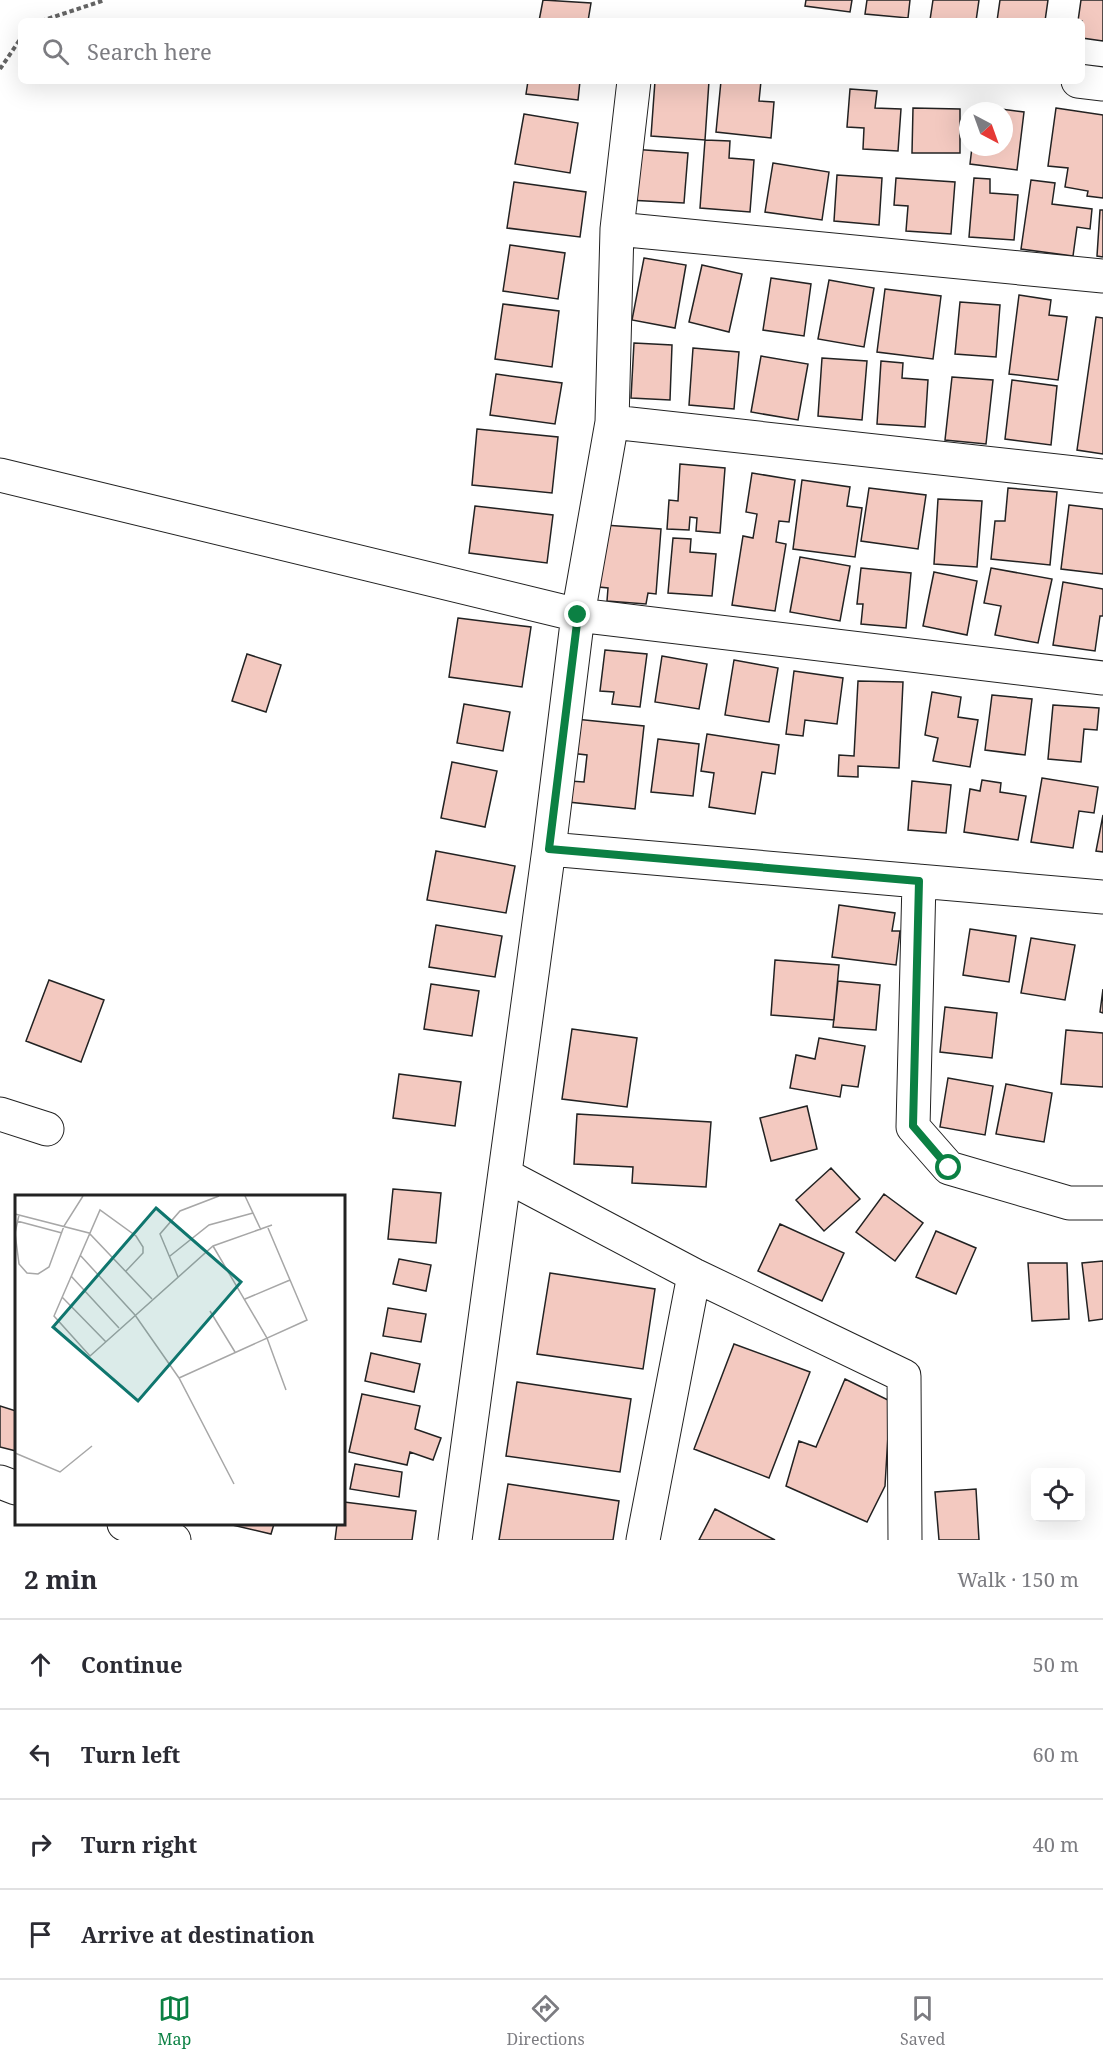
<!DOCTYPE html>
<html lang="en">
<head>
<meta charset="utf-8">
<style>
	:root { --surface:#fff; --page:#f7f7f7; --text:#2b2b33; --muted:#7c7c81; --line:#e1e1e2; --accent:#0b8043 }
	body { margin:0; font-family:"Noto Serif",serif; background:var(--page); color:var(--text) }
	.controls { position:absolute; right:18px; bottom:18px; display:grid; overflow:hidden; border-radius:9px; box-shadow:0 6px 24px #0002 }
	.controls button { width:54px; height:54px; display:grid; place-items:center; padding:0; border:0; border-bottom:2px solid var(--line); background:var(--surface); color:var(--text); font:30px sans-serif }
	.compass { position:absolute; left:959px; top:102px; width:54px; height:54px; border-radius:50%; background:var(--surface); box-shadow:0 6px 24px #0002; rotate:139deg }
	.stop { position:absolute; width:18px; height:18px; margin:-14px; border:4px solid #0b8043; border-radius:50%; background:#fff }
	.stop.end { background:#0b8043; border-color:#fff; box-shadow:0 2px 6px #0008 }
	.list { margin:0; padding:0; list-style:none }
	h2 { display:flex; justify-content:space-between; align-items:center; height:78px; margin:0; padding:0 24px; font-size:26px }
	h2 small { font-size:20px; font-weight:400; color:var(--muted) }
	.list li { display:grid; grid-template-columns:39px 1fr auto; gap:18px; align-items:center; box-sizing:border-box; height:90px; padding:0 24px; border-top:2px solid var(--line) }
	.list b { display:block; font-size:22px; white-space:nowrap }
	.list em { font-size:20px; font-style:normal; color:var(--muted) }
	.icon { flex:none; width:33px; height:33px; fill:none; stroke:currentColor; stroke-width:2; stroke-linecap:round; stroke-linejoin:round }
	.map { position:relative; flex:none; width:1103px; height:1540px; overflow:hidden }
	.search { position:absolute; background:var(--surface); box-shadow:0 6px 24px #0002; left:18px; right:18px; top:18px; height:66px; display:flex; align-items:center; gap:15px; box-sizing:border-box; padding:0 21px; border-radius:9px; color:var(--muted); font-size:22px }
	.sheet { height:438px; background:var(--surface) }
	nav { display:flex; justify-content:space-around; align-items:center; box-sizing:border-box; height:84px; border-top:2px solid var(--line); background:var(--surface); font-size:16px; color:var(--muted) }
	nav a { display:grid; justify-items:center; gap:3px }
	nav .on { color:var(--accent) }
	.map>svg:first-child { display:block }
	.building { fill:#f3c9c0; stroke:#222; stroke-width:1.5 }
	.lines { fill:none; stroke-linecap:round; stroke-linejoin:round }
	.minor-casing { stroke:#222; stroke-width:35 }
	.path { stroke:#646464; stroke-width:4; stroke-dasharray:4.5 3; stroke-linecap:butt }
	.minor { stroke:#fff; stroke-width:33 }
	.route { stroke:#0b8043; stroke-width:8 }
	.inset-road { fill:none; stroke:#a7a7a7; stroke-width:1.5 }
	.view { fill:#0f766e; fill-opacity:0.15; stroke:#0f766e; stroke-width:3 }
	.inset-edge { fill:none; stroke:#222; stroke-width:3 }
</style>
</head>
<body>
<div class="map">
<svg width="1103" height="1540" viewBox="0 0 1103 1540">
	<rect width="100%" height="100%" fill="#fff"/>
	<path class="building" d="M543,0L591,3L588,21H539Z
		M806,0H852L850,12L805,6Z
		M867,0H910L908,18L865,14Z
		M933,0H979L976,21L930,20Z
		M1000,0H1048L1045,21H997Z
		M1081,0H1103V41L1082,38V21H1078Z
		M528,81H580L578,100L526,94Z
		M655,81H709L705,140L651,136Z
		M721,81H761L759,101L774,102L771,138L716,132Z
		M850,89L877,91L875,108L901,109L898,151L863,149L864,128L847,127Z
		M978,106L1024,112L1017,170L970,164L972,147H1004V111H977Z
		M913,108L960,109V153H912Z
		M1056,108L1103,115V198L1087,196L1088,191L1065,187L1068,168L1048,166Z
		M524,114L578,123L570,173L515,164Z
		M705,140L730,141L729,158L754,160L750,212L700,208Z
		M631,149L688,153L684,203L628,200Z
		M773,163L829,172L822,220L765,212Z
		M837,175L882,178L879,225L834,221Z
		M896,178L955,182L951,234L906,231L908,206L894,205Z
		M974,178L990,179V193L1018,195L1014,240L969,237Z
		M1031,180L1055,183L1052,204L1092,209L1090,229L1077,227L1073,256L1021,249Z
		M514,182L586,192L580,237L507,228Z
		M1100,210H1103V257L1097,256Z
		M510,245L565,253L558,299L503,291Z
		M644,258L686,265L675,328L632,320Z
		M702,265L742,274L729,332L689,322Z
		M771,278L811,284L804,336L763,330Z
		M829,280L874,288L864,347L818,339Z
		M885,289L941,296L933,359L877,352Z
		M1019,295L1051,300L1049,315L1067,317L1058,380L1009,374Z
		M960,302L1000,305L996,357L955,354Z
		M503,304L559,311L552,367L495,359Z
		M1096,317L1103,318V454L1077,450Z
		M634,343L672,345L670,400L631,398Z
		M693,348L739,352L734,409L689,405Z
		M761,356L808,364L798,420L751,412Z
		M822,358L867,361L862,420L818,416Z
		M881,361L903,363L902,378L928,380L925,427L877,424Z
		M496,374L562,383L555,424L490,415Z
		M952,377L993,380L986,444L945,440Z
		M1012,380L1057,386L1051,445L1005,439Z
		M477,429L558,437L552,493L472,485Z
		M680,464L725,468L720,533L696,531L697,518L690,517L689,530L667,529L669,500L678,501Z
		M752,473L795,480L789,522L779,521L776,542L786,544L775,611L732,605L743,536L753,538L757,514L746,512Z
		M802,480L850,487L847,506L862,508L855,557L793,549Z
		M869,488L926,495L918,549L861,541Z
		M1008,488L1057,492L1050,565L991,559L995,521H1005Z
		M938,499L982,501L977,567L934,564Z
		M1069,505L1103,509V574L1061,569Z
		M475,506L553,515L547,563L469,553Z
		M604,525L661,529L656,594L648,593L646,604L607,601L608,588L599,587Z
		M673,538L691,539L690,552L716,554L712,596L668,593Z
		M800,557L850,566L840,621L790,612Z
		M861,568L911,573L906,628L861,624L863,604H857Z
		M991,568L1052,579L1038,643L995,635L1001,606L984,603Z
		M934,572L977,581L967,635L923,626Z
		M1063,582L1103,589V616H1100L1095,651L1053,645Z
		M458,618L531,627L522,687L449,677Z
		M605,650L647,654L640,707L612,704L614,692L600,691Z
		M247,654L281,665L266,712L232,701Z
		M662,656L707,664L699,709L655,702Z
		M734,660L778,668L769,722L725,715Z
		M794,671L843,678L837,724L805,720L803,736L786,734Z
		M858,681L903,682L899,768L858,766V777L838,776L839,755L854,756Z
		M932,692L961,697L958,717L978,720L970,767L933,761L938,738L925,735Z
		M992,695L1032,699L1025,755L985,750Z
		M464,704L510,712L503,751L457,743Z
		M1053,705L1099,708L1097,730L1084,729L1081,762L1048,759Z
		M575,719L644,726L635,809L568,802L570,781L584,782L587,755L570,753Z
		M707,734L779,745L775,774L762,772L755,814L709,807L714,773L701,771Z
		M658,739L699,744L693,796L651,792Z
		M452,762L497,771L485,827L441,818Z
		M1042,778L1098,787L1094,813L1079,811L1073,848L1031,842Z
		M982,780L1001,783L1000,792L1026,796L1018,840L964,832L970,789L980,791Z
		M912,781L951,785L946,833L908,830Z
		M1103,815V852L1096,851Z
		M436,851L515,866L506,913L427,900Z
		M839,905L895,913L892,931H900L896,965L832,957Z
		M436,925L502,936L495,977L429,967Z
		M970,929L1016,936L1009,982L963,975Z
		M1031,938L1075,945L1065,1000L1021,993Z
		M775,960L839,965L834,1020L771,1015Z
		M49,980L104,1000L81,1062L26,1041Z
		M838,981L880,985L876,1030L833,1027Z
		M431,984L479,991L472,1036L424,1029Z
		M1103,989V1013L1100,1012Z
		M945,1007L997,1013L992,1058L940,1052Z
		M572,1029L637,1038L627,1107L562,1099Z
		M1066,1030L1103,1033V1087L1061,1084Z
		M819,1038L865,1046L858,1087L842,1085L840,1097L790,1088L796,1055L815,1059Z
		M399,1074L461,1082L455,1126L393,1118Z
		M948,1078L993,1086L985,1135L940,1127Z
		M1006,1084L1052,1093L1044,1142L996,1134Z
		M807,1106L817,1149L771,1161L760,1118Z
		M577,1114L711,1122L706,1187L632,1183L633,1167L574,1164Z
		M831,1168L860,1199L824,1231L796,1200Z
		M393,1189L441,1193L436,1243L388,1239Z
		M884,1194L923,1223L895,1261L856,1232Z
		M780,1224L844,1253L822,1301L758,1271Z
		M936,1231L976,1248L956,1294L916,1277Z
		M399,1259L431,1265L426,1291L393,1284Z
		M1103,1261V1319L1089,1321L1082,1263Z
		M1028,1263H1067L1069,1319L1032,1321Z
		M550,1273L655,1289L643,1369L537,1354Z
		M388,1308L426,1314L421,1342L383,1336Z
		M734,1344L810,1372L769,1478L694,1449Z
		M371,1353L420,1364L414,1392L365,1381Z
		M845,1379L890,1401L885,1486L867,1522L786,1486L799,1441L816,1447Z
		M517,1382L631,1399L620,1472L506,1456Z
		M362,1394L420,1406L415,1429L441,1438L433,1460L410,1452L407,1465L349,1452Z
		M0,1406L16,1411V1451L0,1447Z
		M355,1464L402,1472L399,1497L350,1489Z
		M508,1484L619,1501L613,1540H499Z
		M976,1489L979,1540H939L935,1492Z
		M344,1502L416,1511L412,1540H335L337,1524H344Z
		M715,1509L775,1540H699Z
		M228,1524H274L271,1534Z"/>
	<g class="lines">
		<defs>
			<path id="minor" d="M1078,81L1103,84
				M617,229L1103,276
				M612,422L1103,476
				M0,475L578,615L1103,678
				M549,849L1103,897
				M919,881L913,1127L949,1168L1069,1203H1103
				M0,1114L47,1129
				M505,1175L694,1275L904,1376L905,1540
				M0,1482L16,1488
				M124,1524L174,1540
				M455,1540L549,849L578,615L612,422L617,229L634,81
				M643,1540L694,1275"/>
		</defs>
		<use href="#minor" class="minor-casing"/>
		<path class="path" d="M41,21L105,0
			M0,69L21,38"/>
		<use href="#minor" class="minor"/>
	</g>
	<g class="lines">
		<path class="route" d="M578,615L549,849L919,881L913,1126L949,1168"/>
	</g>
	<g transform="translate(15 1195)">
		<rect width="330" height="330" fill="#fff"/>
		<path class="inset-road" d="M230,1L246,35M0,19L74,38L137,104M4,20L0,38L4,69L12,78L23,79L34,72L49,31L68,1M2,26L47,38M198,51L252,143L271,195M65,60L120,120L164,183L219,289M155,61L194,30L238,18M111,76L128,58V52L121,41L85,15L39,121L75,161L198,51L257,30M56,81L104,133M163,82L145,39L165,16L204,1M47,102L91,147M230,104L275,85M195,116L220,157M164,183L292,125L253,33M0,258L45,277L77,251"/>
		<path class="view" d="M141,13L226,87L123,206L38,132Z"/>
		<rect width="330" height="330" class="inset-edge"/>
	</g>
</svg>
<div class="controls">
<button><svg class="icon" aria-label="locate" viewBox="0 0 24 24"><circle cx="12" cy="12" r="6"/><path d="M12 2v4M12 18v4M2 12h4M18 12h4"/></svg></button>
</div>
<svg class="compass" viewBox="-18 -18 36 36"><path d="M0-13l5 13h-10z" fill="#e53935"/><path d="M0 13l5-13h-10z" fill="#7c7c81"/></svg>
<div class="stop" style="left:949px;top:1168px"></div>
<div class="stop end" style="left:578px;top:615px"></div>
<div class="search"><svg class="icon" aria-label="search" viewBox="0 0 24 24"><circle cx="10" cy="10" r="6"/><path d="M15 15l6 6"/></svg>Search here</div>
</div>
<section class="sheet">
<h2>2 min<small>Walk · 150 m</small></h2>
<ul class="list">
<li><svg class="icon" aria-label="ahead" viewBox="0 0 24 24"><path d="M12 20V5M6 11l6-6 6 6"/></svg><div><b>Continue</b></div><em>50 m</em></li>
<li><svg class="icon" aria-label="left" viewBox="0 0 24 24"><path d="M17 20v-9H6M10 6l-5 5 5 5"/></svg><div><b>Turn left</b></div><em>60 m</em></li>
<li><svg class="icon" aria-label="right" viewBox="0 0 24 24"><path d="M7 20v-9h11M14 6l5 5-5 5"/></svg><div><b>Turn right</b></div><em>40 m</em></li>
<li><svg class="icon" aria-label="arrive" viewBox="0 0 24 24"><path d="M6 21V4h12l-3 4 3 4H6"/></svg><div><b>Arrive at destination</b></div></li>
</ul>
</section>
<nav>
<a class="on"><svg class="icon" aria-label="map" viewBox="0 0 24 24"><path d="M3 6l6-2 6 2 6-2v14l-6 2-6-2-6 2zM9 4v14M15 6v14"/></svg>Map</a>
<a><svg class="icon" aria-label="directions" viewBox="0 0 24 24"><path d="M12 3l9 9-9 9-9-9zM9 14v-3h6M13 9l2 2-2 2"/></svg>Directions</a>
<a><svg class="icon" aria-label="saved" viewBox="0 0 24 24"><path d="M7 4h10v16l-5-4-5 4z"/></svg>Saved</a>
</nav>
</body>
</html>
